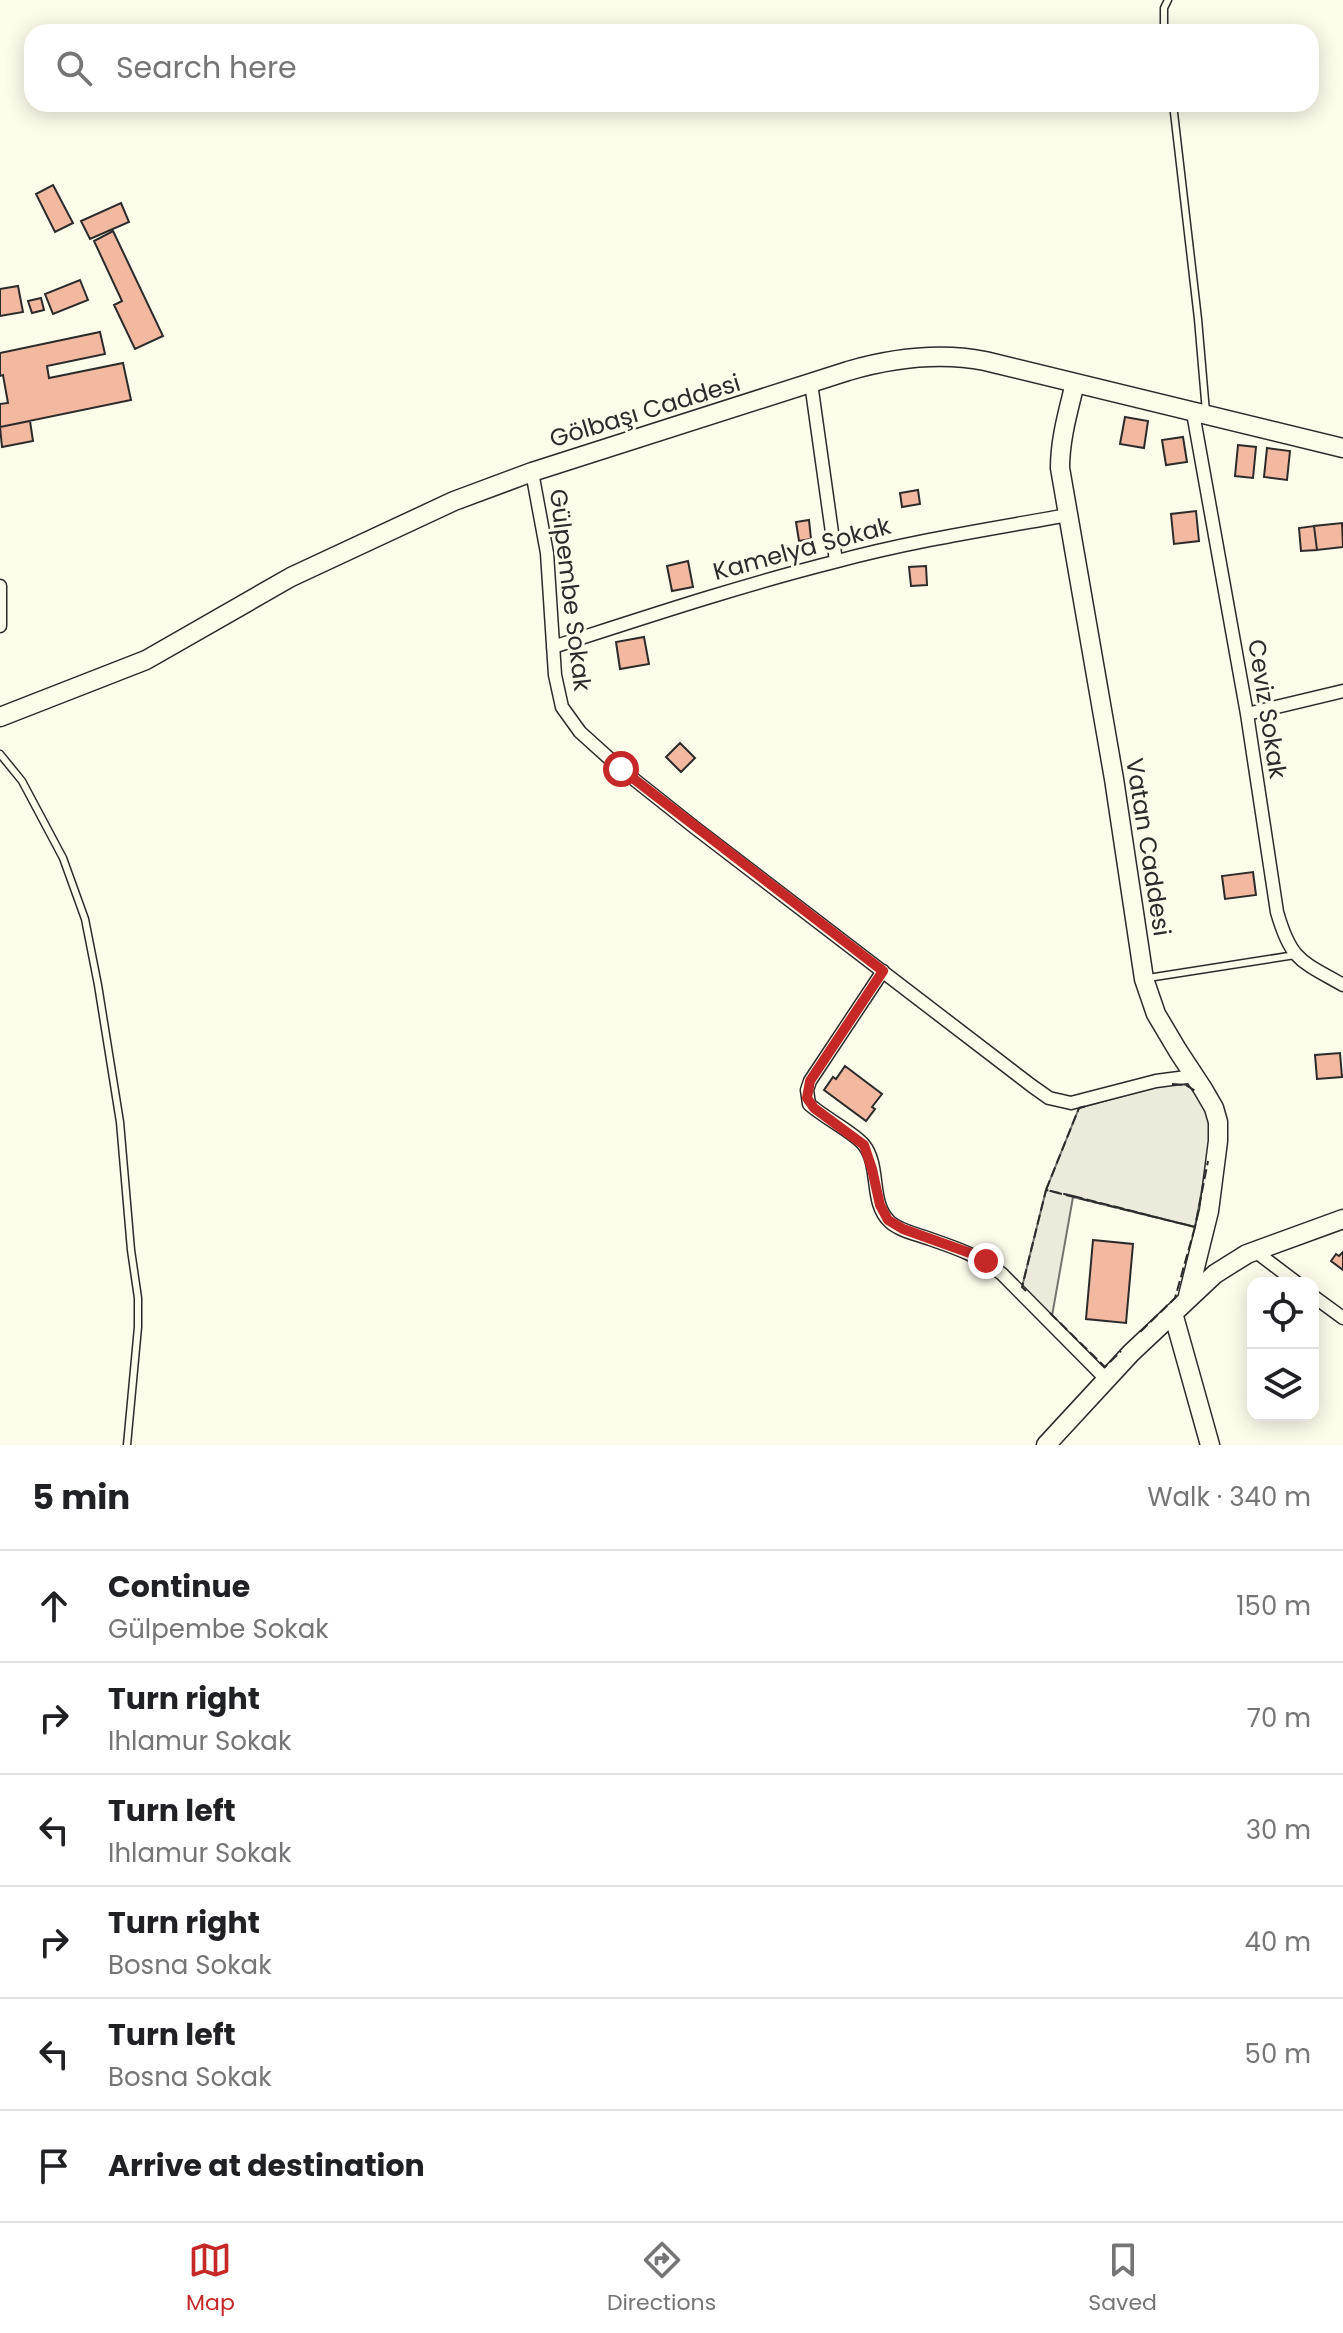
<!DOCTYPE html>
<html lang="en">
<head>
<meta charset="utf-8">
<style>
	:root { --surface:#fff; --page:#f6f6f6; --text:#202124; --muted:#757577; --line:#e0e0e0; --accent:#c62828 }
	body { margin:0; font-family:Poppins,sans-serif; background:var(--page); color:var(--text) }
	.controls { position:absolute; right:24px; bottom:24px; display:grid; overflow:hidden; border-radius:16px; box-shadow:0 4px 20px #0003 }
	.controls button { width:72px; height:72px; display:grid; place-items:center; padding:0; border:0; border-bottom:2px solid var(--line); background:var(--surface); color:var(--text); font:40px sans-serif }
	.stop { position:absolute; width:24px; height:24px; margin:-18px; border:6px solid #c62828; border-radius:50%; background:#fff }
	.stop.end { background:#c62828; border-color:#fff; box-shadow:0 2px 8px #0008 }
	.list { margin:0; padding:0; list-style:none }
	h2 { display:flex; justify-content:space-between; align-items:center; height:104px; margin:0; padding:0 32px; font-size:34px }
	h2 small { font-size:26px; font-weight:400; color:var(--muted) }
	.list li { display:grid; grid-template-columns:52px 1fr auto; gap:24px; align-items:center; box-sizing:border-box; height:112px; padding:0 32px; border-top:2px solid var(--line) }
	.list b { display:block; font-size:30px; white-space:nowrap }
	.list p { margin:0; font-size:26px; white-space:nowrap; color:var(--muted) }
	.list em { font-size:26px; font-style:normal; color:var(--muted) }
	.icon { flex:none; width:44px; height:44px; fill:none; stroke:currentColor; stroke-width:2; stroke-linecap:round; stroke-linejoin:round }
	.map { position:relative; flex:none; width:1343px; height:1445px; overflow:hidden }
	.search { position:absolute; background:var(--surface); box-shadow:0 4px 20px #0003; left:24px; right:24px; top:24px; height:88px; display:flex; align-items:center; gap:20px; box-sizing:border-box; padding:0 28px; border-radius:24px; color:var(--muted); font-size:30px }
	.sheet { height:776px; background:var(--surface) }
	nav { display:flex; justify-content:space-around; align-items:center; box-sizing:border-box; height:112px; border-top:2px solid var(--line); background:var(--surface); font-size:22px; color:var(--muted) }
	nav a { display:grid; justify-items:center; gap:4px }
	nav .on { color:var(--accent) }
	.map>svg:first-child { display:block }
	.green { fill:#ecebdb; stroke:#74746e; stroke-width:2 }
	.building { fill:#f2b8a0; stroke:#2b2b2b; stroke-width:2 }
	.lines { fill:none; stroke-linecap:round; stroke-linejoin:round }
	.lane-casing { stroke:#2b2b2b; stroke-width:9 }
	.street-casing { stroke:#2b2b2b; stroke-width:15 }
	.secondary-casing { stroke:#2b2b2b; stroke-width:21 }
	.lane { stroke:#fdfbea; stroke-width:6 }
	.street { stroke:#fdfbea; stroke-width:12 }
	.secondary { stroke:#fdfbea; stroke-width:18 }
	.fence { stroke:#2b2b2b; stroke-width:2; stroke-dasharray:10 4; stroke-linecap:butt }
	.route { stroke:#c62828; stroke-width:10 }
	.labels { text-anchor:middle; stroke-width:6; stroke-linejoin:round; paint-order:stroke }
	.street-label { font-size:24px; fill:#2b2b2b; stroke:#fdfbea }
</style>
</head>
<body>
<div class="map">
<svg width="1343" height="1445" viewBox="0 0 1343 1445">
	<rect width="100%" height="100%" fill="#fdfbea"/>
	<path class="green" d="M1169,1083L1186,1085L1197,1091L1208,1112L1213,1130L1195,1227L1073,1197L1052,1316L1022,1287L1046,1190L1079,1108Z"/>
	<path class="building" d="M53,185L73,223L55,232L36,194Z
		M121,203L129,222L90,239L81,221Z
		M113,231L163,336L135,349L114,305L122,301L94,241Z
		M80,280L88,300L53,314L45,294Z
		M18,286L23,312L0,316V289Z
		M41,298L44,310L32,313L28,301Z
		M100,332L105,354L47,366L49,378L123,363L131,400L0,427V404L8,403L3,375L0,376V353Z
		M1125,417L1148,421L1144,448L1120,444Z
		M30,421L33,441L2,447L0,427Z
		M1183,437L1187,462L1166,465L1162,440Z
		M1238,445L1256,447L1253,478L1235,476Z
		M1267,448L1290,451L1287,480L1264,477Z
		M918,490L920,504L902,507L900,493Z
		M1196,511L1199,541L1174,544L1171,514Z
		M809,520L811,539L799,541L796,522Z
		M1342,523L1343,547L1317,550L1314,526Z
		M1314,526L1317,550L1301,551L1299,528Z
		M688,561L693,587L672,591L667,566Z
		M926,566L927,585L911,586L909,567Z
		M644,637L649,664L620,669L616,642Z
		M680,743L695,758L681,772L666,757Z
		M1253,872L1256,895L1225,899L1222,876Z
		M1340,1053L1342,1077L1317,1079L1315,1055Z
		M845,1066L882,1094L872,1107L875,1109L866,1121L824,1090L833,1077L836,1079Z
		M1093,1240L1133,1244L1126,1323L1086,1319Z
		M1343,1252V1270L1331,1261L1336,1254L1339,1256Z"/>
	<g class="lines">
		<defs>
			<path id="lane" d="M1164,32V8L1168,0
				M1173,104L1198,319L1206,412
				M0,754L22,781L63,858L85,919L98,985L120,1122L131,1250L138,1298V1327L127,1445
				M1148,978L1295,955"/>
			<path id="street" d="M811,383L836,561
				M1193,413L1247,714L1277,912C1291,961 1301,961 1343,985
				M532,472L547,553L555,675L562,707L580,732L621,769L694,827L1032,1086L1049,1098L1071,1103L1156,1081L1194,1076
				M0,586V626
				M553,647C646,617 739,586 834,562C911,541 990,529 1068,515
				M1247,714L1343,691
				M883,971L810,1081L807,1090L809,1104C823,1117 855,1133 864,1145C881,1167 869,1203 890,1222C900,1231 917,1234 930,1239C956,1248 980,1256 1002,1274L1107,1380
				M1255,1251L1297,1283
				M1313,1296L1343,1318"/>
			<path id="secondary" d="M1075,383C1068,412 1060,439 1060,468L1114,779L1144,979L1156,1014L1178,1051L1203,1089L1214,1108L1218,1122V1141L1209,1211L1187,1300
				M0,717L146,660L291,577L454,501L532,472L848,371C893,358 938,352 985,361L1343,448
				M1173,1313L1210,1445
				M1046,1445L1131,1353L1215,1274L1247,1254L1343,1219"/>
		</defs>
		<use href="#lane" class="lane-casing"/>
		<use href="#street" class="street-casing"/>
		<use href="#secondary" class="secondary-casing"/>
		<use href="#lane" class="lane"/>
		<use href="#street" class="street"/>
		<use href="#secondary" class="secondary"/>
		<path class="fence" d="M1172,1084L1186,1085L1197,1092
			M1073,1196L1046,1190L1079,1108L1087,1106
			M1073,1196L1195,1227L1175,1298L1138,1334
			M1026,1291L1022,1287L1046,1190L1195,1227L1208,1161
			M1050,1313L1105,1367L1121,1351"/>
	</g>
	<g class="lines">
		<path class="route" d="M621,769L883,971L810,1081L807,1098L814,1108L864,1145L872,1169L880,1205L888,1220L903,1229L970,1253L986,1261"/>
	</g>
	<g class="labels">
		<g class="street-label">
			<text transform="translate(645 411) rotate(-17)" y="8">Gölbaşı Caddesi</text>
			<text transform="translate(802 549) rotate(-15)" y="8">Kamelya Sokak</text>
			<text transform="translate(570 590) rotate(83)" y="8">Gülpembe Sokak</text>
			<text transform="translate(1267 709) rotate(81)" y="8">Ceviz Sokak</text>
			<text transform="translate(1148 847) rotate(81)" y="8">Vatan Caddesi</text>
		</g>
	</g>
</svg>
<div class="controls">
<button><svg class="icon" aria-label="locate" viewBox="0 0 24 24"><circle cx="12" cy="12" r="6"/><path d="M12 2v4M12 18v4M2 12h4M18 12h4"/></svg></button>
<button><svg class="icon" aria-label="layers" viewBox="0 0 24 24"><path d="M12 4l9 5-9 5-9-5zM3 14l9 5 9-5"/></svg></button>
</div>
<div class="stop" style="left:621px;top:769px"></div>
<div class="stop end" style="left:986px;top:1261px"></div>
<div class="search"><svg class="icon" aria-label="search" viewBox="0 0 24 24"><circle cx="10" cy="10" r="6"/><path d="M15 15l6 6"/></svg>Search here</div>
</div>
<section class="sheet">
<h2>5 min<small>Walk · 340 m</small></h2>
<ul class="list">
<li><svg class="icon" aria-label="ahead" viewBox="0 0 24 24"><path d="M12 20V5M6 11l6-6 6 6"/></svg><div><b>Continue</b><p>Gülpembe Sokak</p></div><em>150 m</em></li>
<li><svg class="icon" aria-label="right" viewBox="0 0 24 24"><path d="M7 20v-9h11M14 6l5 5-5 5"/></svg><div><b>Turn right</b><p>Ihlamur Sokak</p></div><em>70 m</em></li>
<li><svg class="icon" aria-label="left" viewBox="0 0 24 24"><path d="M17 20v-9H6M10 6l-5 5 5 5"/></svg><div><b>Turn left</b><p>Ihlamur Sokak</p></div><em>30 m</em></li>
<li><svg class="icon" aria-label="right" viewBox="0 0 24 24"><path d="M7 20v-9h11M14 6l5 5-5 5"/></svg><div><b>Turn right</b><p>Bosna Sokak</p></div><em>40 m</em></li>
<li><svg class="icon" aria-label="left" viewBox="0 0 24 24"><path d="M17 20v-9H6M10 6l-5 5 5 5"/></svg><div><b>Turn left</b><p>Bosna Sokak</p></div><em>50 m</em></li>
<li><svg class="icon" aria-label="arrive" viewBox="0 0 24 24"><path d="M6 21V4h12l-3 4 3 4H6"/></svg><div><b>Arrive at destination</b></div></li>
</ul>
</section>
<nav>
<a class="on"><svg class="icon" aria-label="map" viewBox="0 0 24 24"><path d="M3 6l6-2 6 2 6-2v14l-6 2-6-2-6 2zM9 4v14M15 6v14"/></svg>Map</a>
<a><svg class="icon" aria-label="directions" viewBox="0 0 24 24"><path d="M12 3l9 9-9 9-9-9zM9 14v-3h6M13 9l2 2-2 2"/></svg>Directions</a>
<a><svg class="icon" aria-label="saved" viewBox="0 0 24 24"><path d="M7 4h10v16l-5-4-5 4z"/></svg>Saved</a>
</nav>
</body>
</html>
